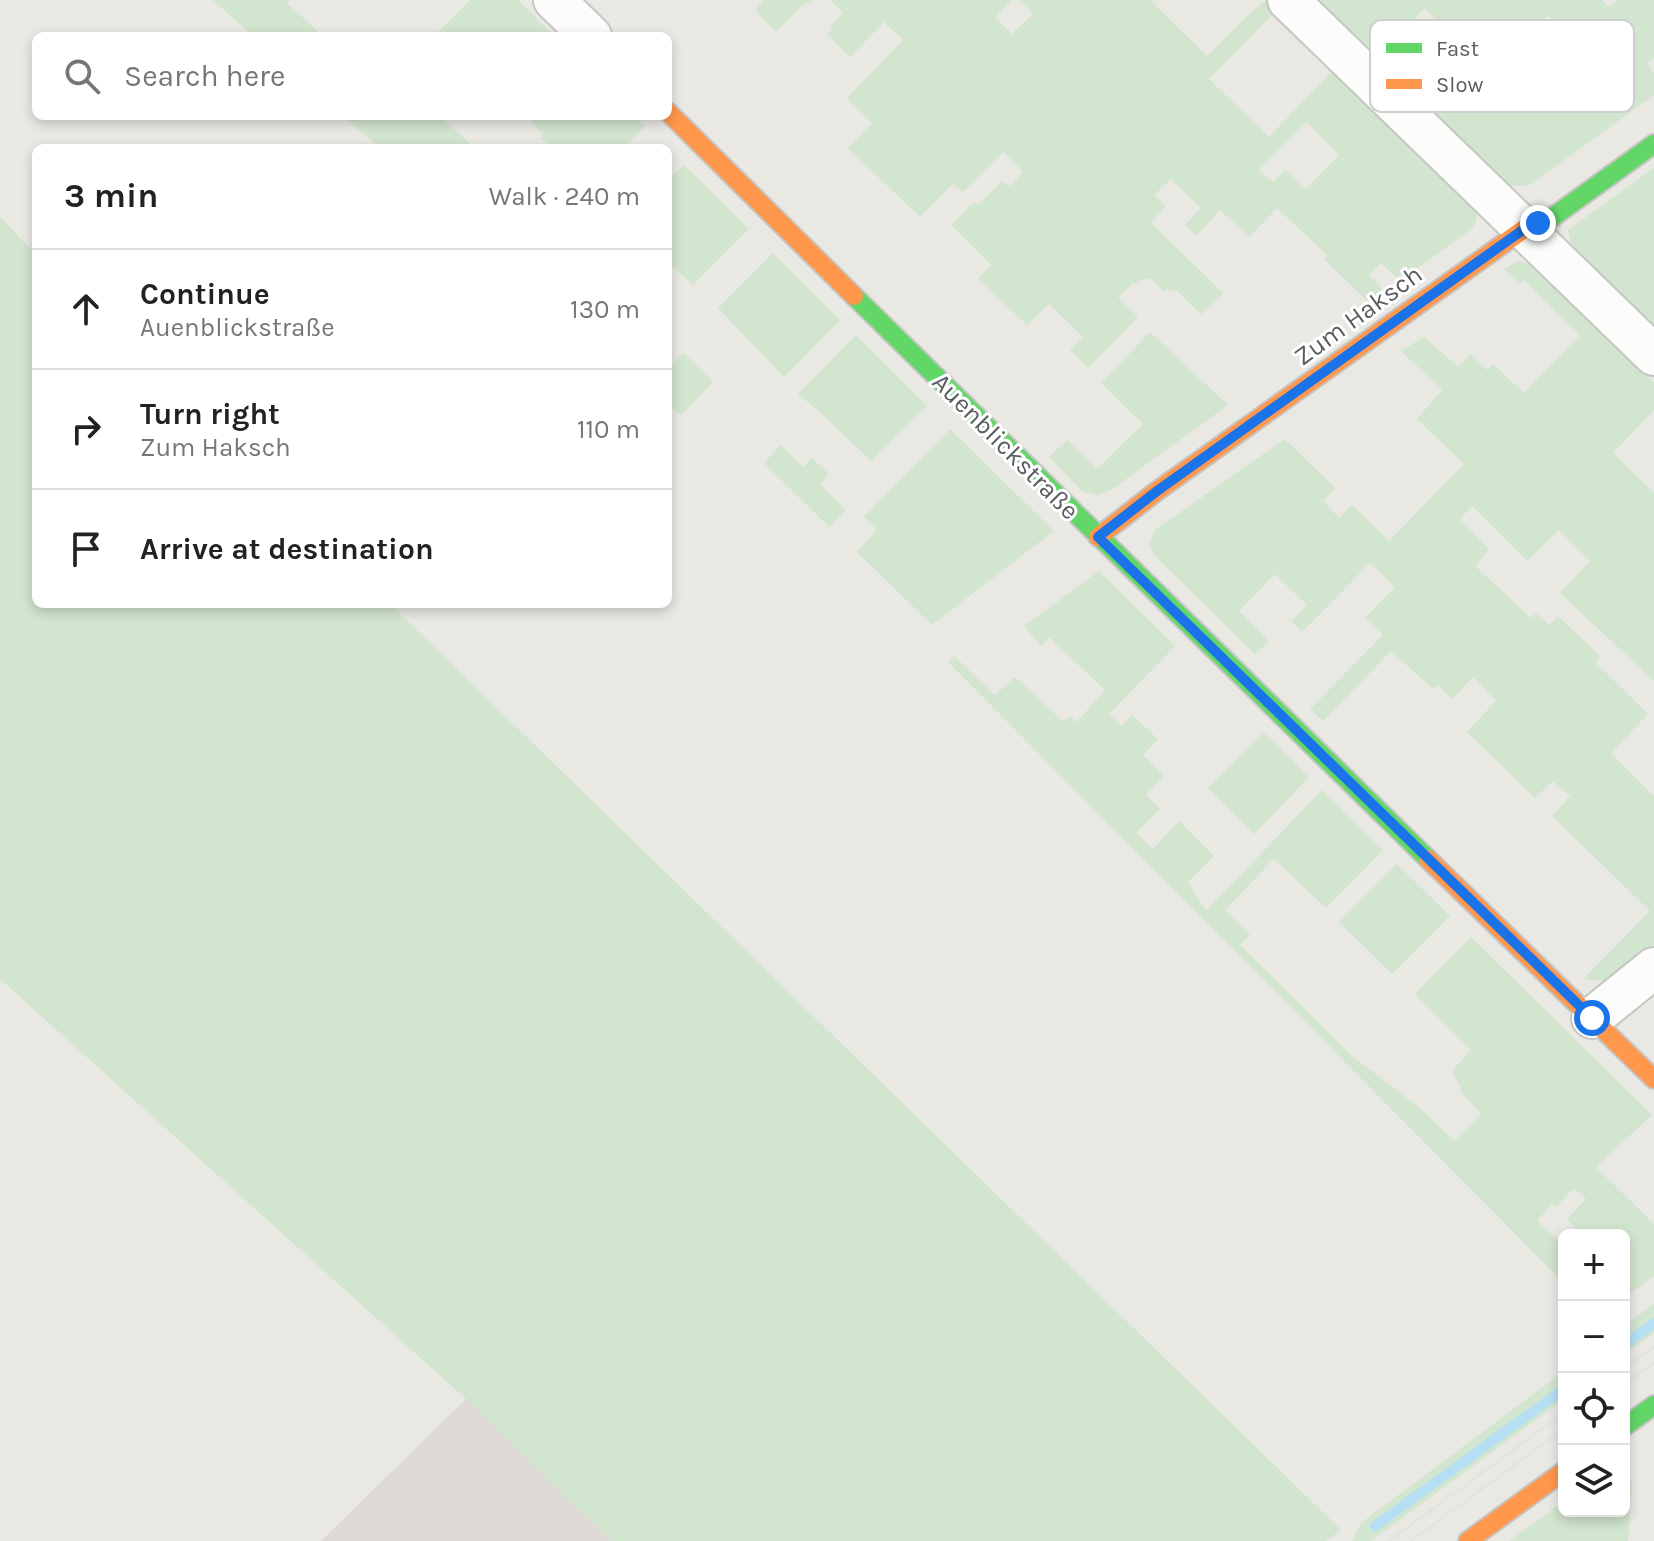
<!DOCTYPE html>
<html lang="en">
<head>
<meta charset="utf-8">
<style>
	:root { --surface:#fff; --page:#f6f6f6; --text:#222; --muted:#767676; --line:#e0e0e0 }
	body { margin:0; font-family:Karla,sans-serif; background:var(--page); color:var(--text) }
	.controls { position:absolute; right:24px; bottom:24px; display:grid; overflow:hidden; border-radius:12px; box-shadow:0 4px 12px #0003 }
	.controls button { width:72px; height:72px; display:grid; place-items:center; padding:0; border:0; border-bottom:2px solid var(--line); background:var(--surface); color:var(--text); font:40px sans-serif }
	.stop { position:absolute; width:24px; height:24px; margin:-18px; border:6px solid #1a73e8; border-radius:50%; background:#fff }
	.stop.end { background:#1a73e8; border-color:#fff; box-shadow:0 2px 8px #0008 }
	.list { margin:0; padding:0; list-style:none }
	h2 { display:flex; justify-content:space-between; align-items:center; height:104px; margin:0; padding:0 32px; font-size:34px }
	h2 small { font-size:26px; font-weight:400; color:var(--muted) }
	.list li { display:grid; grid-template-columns:52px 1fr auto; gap:24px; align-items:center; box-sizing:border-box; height:120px; padding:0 32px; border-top:2px solid var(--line) }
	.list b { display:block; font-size:30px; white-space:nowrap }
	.list p { margin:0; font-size:26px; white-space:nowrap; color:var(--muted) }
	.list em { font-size:26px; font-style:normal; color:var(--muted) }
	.icon { flex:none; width:44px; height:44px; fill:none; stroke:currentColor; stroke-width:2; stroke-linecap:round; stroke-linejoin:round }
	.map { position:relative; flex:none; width:1654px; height:1541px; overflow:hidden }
	.search { position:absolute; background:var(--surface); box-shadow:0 4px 12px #0003; left:32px; top:32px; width:640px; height:88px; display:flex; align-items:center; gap:20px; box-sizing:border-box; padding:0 28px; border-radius:12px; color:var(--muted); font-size:30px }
	.panel { position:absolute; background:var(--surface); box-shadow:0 4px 12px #0003; left:32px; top:144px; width:640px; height:464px; border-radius:12px }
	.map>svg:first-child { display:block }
	.industrial { fill:#dcd9d6 }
	.green { fill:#d2e5ce; fill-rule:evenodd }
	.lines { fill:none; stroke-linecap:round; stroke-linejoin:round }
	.stream { stroke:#b6dff4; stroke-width:10 }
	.street-casing { stroke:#c6c6c5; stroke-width:44 }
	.fast-casing { stroke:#c5c5c3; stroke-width:22 }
	.slow-casing { stroke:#c5c5c3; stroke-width:22 }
	.street { stroke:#fcfcfb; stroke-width:40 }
	.fast { stroke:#63d668; stroke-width:18 }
	.slow { stroke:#ff974d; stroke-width:18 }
	.tram { stroke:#e1e2e1; stroke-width:2 }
	.route { stroke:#1a73e8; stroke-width:10 }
	.labels { text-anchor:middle; stroke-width:6; stroke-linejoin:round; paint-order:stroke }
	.street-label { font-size:26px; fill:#595d61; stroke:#fff }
	.key { fill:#fff; stroke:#cdced0; stroke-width:2 }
	.key-label { font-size:22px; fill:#595d61 }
</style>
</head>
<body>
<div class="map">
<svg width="1654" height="1541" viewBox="0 0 1654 1541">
	<rect width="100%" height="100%" fill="#e9e8e3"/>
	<path class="industrial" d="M466,1399L612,1541H321Z"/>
	<path class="green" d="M213,0H289L287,3L323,36H253Z
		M470,0H518L554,36H434Z
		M763,0H813L809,4L806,2L776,32L757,13V7Z
		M830,0H1012L995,17L1012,34L1033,14L1019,0H1153L1152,2L1207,56L1247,16L1265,1L1276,11L1209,79L1269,137L1334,69L1469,201C1476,213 1481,218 1470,230L1400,281L1381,263L1369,275L1383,290L1367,301L1324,259L1327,255L1277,208L1249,237L1220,210L1196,236L1185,225L1201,208L1171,179L1154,195L1166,206L1151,223L1223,293L1201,314L1177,291L1167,290L1164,292L1151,278L1140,280L1135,284L1133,283L1118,297L1138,317L1088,368L1070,350L1083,337L1049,304L1027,325L978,279L991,265L951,225L974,202L978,205L1002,181L1010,186L1023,172L1003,152L963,192L953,184L920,217L848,148L872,123L847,98L903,40L884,22L850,57L827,34L832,29L830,27L843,13ZM1307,122L1339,155L1306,189L1285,170L1273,182L1259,170Z
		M1315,0H1602L1608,7L1618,0H1654V57L1647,63L1654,73V95L1530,185L1516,186L1503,185L1406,89L1426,71L1455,102L1486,72L1425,8L1375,59ZM1548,15L1562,35L1534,55L1521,35Z
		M343,116H440L475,148H380Z
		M526,116H635L645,126L623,148H551L541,138L543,134Z
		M684,165L749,229L693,285L668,262V180Z
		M1654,168V328L1572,247L1568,230Z
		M0,217L36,254V604H390L1341,1530L1326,1541H612L466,1399L0,979Z
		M773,253L840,320L784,377L718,308Z
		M1518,261L1534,265L1654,383V410L1613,453L1654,493V681L1560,593L1590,561L1559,530L1527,561L1472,506L1460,519L1489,549L1475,566L1531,618L1536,613L1549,625L1558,616L1600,656L1595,662L1648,714L1611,753L1654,796V945C1634,961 1611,989 1584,978L1650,911L1552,816L1570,796L1553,781L1535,798L1467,732L1496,701L1473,677L1452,699L1438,685L1433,689L1391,651L1323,721L1310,709L1383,635L1365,618L1395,587L1370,563L1302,632L1291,621L1307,605L1275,574L1239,611L1269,641L1255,654L1154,555L1149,544L1155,530L1285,439L1335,488L1323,501L1339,518L1352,505L1389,541L1464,464L1417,419L1442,390L1401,351L1424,337L1458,367L1471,354L1487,370L1493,364L1524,393L1580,335L1524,280L1519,284L1504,269Z
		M1150,332L1228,405L1111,490L1097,495L1082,491L1049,457L1067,440L1097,469L1143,424L1101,383Z
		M856,335L927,406L871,461L823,415L798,394Z
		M684,353L713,382L681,415L668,404V369Z
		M950,429L1054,531L932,625L857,552L877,530L864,517Z
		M781,445L803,467L812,458L829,474L820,485L846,510L829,527L764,463Z
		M1099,571L1175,646L1109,714L1122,726L1132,715L1158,739L1143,755L1164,776L1146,795L1160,809L1136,833L1153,849L1179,821L1214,856L1188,882L1206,911L1322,790L1383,850L1326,908L1274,859L1225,910L1250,935L1240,945L1352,1056L1420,1108L1454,1141L1481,1114L1460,1091L1461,1088L1452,1071L1471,1050L1415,994L1471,937L1652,1115L1596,1167L1654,1224V1276L1624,1298V1235H1575L1578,1230L1567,1219L1586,1199L1574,1188L1556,1207L1552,1204L1537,1221L1564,1246V1283L948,662L954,656L995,695L1015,677L1064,722L1070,716L1077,722L1105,690L1049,637L1041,646L1024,626Z
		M1263,732L1309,777L1254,834L1208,788Z
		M1397,864L1450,916L1392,974L1339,922Z
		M1654,1304V1333L1624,1355V1326Z
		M1564,1371V1399L1371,1541H1352L1361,1523Z
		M1624,1467L1632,1484L1628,1541H1509L1564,1501V1511H1624Z"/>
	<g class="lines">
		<path class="stream" d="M1624,1345L1654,1323
			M1375,1526L1564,1389"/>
		<defs>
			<path id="street" d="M554,0L591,36
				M1288,0L1654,355
				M1592,1018L1654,968"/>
			<path id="fast" d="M1530,227L1550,219L1654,144
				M854,296L1428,859
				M1624,1427L1654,1405"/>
			<path id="slow" d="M668,112L854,296
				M1098,537L1157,491L1524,229L1530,227
				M1428,859L1654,1079
				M1468,1541L1564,1471"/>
		</defs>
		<use href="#street" class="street-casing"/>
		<use href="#fast" class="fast-casing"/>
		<use href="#slow" class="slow-casing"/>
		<use href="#street" class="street"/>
		<use href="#fast" class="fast"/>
		<use href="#slow" class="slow"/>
		<path class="tram" d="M1624,1369L1654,1347
			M1624,1385L1654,1363
			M1389,1541L1564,1413
			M1411,1541L1564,1429"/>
	</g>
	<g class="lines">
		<path class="route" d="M1538,223L1524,229L1157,491L1098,537L1592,1018"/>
	</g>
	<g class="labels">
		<g class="street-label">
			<text transform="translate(1358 315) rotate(-36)" y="9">Zum Haksch</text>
			<text transform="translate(1006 446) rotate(45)" y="9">Auenblickstraße</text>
		</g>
	</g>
	<rect x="1370" y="20" width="264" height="92" rx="12" class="key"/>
	<rect x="1386" y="43" width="36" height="10" fill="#63d668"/>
	<rect x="1386" y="79" width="36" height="10" fill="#ff974d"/>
	<g class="key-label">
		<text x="1436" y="56">Fast</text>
		<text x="1436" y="92">Slow</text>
	</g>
</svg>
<div class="controls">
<button>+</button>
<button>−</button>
<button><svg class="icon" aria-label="locate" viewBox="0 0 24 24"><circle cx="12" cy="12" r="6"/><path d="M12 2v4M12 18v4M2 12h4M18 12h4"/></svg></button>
<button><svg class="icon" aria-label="layers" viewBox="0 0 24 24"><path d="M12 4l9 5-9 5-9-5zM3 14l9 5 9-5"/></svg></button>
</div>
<div class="stop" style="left:1592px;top:1018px"></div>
<div class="stop end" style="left:1538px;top:223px"></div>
<div class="search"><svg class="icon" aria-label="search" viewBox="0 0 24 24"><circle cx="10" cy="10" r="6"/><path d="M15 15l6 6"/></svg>Search here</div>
<section class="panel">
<h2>3 min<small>Walk · 240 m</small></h2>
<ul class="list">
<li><svg class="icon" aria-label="ahead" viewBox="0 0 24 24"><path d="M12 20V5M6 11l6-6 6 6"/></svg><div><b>Continue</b><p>Auenblickstraße</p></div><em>130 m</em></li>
<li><svg class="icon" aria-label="right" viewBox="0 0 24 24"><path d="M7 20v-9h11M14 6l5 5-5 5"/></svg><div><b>Turn right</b><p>Zum Haksch</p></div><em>110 m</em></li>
<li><svg class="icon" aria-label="arrive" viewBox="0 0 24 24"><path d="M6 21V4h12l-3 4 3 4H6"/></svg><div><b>Arrive at destination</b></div></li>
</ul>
</section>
</div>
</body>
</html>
